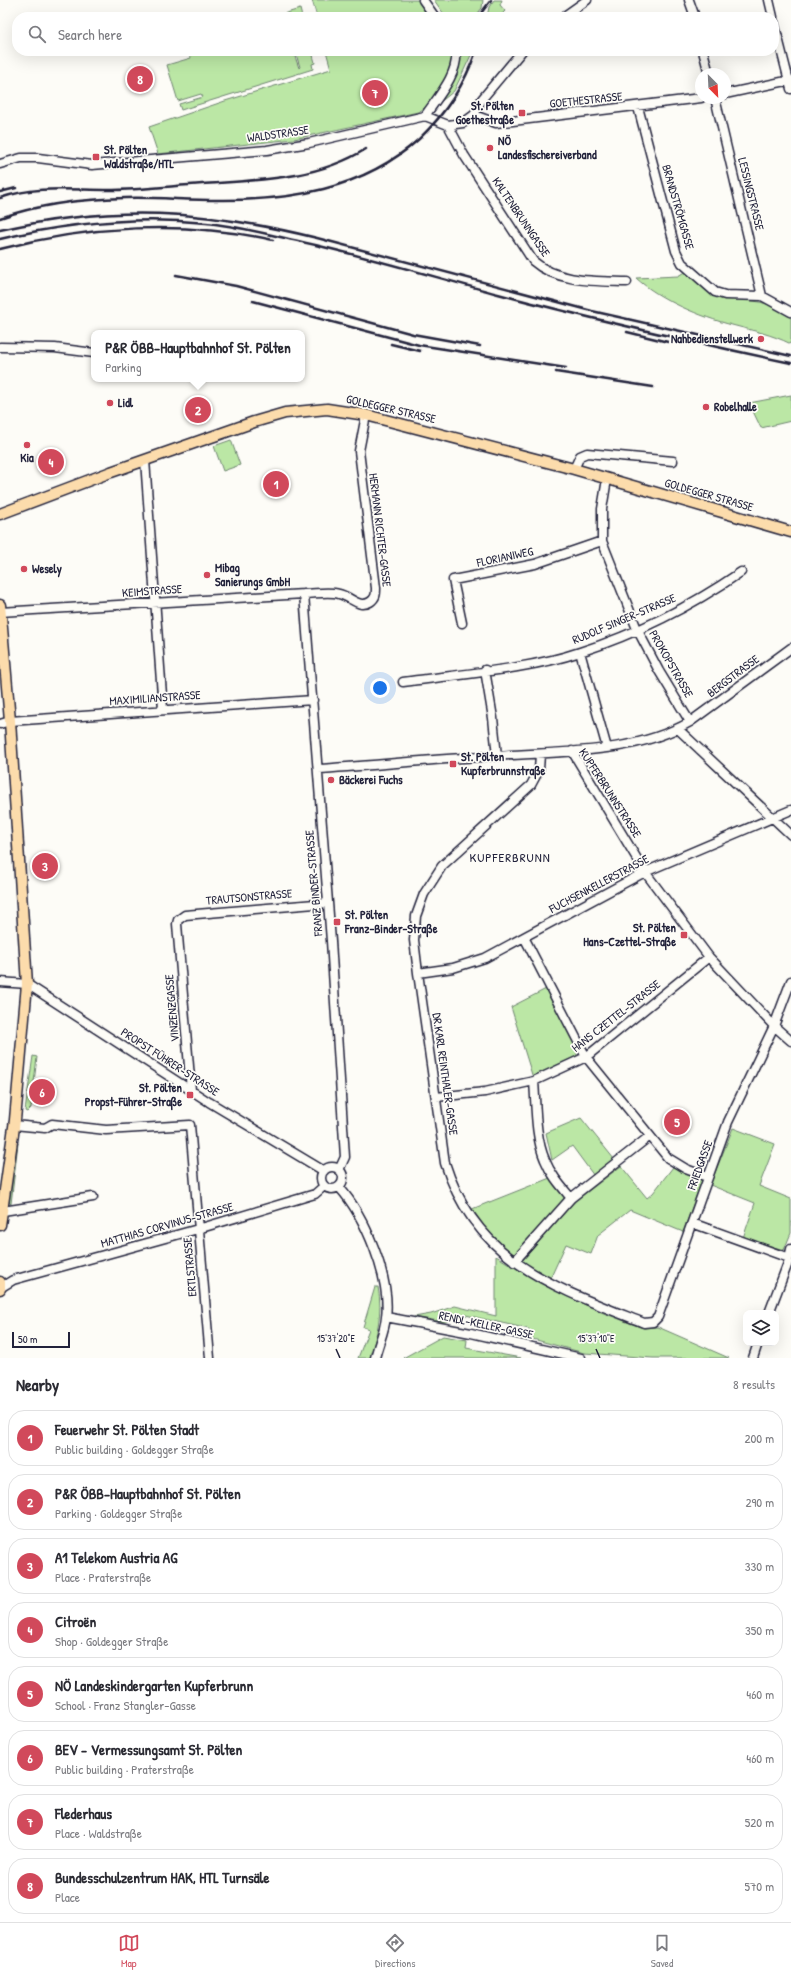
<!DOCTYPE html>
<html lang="en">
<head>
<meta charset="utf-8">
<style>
	:root { --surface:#fff; --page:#f2f2f3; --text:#2b2b33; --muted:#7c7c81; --line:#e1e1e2; --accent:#d1495b }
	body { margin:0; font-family:"Patrick Hand",sans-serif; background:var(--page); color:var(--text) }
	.controls { position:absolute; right:12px; bottom:12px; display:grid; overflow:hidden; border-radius:8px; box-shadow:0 4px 16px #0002 }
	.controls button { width:36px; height:36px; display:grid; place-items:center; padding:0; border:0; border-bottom:1px solid var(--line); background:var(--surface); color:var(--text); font:20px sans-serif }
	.compass { position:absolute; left:695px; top:68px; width:36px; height:36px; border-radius:50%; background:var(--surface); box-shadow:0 4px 16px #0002; rotate:156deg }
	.scale { position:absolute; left:12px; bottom:10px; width:58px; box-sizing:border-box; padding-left:4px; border:2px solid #22223b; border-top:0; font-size:11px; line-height:14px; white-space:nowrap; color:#22223b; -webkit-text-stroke:3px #fdfcf7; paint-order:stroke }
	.you { position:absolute; left:380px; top:688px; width:14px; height:14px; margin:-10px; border:3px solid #fff; border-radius:50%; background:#1a73e8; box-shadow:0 0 0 6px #1a73e833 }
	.badge { display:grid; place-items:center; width:26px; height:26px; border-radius:50%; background:var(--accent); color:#fff; font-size:13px; font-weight:700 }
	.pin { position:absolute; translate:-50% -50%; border:2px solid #fff; box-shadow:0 1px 4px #0006 }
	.popup { position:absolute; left:91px; top:330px; width:214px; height:52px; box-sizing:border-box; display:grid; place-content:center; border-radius:8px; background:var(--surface); filter:drop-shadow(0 1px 3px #0005); font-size:13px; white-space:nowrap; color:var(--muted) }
	.popup b { font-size:15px; color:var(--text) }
	.popup::after { content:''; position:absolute; left:50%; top:100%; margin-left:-8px; border:8px solid transparent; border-top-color:var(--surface) }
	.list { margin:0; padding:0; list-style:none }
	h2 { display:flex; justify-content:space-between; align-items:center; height:52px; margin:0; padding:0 16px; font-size:17px }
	h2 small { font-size:13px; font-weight:400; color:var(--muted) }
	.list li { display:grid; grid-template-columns:26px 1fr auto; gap:12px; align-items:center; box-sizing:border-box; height:56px; margin:0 8px 8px; padding:0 8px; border:1px solid var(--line); border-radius:16px }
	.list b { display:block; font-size:15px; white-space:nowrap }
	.list p { margin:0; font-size:13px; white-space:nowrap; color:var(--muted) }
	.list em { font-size:13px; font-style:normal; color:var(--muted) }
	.icon { flex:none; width:22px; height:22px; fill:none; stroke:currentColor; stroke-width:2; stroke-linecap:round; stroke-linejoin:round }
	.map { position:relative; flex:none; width:791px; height:1358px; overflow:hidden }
	.search { position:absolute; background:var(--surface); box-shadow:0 4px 16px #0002; left:12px; right:12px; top:12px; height:44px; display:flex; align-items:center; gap:10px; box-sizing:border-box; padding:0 14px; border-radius:16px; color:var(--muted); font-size:15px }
	.sheet { height:564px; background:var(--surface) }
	nav { display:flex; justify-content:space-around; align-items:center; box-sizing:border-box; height:56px; border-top:1px solid var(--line); background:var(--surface); font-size:11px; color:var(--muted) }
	nav a { display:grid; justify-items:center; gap:2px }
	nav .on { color:var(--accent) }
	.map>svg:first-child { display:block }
	.green { fill:#bbe7a5; stroke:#6e8470 }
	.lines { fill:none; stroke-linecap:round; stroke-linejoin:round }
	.minor-casing { stroke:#22223b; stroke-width:11 }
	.major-casing { stroke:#22223b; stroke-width:13 }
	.minor { stroke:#fdfcf7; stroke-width:8 }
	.major { stroke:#fcdcac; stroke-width:10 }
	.rail { stroke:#22223b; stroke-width:2.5 }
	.ticks { fill:none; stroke:#22223b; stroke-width:1.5 }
	.poi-dot { fill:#d1495b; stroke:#fdfcf7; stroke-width:1.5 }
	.labels { text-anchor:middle; stroke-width:3.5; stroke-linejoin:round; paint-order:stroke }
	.street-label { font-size:12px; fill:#22223b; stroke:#fdfcf7 }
	.poi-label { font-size:12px; font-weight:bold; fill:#22223b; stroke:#fdfcf7; text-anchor:start }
	.neighbourhood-label { font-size:13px; letter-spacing:1px; fill:#22223b; stroke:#fdfcf7 }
	.ticks-label { font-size:10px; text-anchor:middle; fill:#22223b; stroke:#fdfcf7; stroke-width:3.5; stroke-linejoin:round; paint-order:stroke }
</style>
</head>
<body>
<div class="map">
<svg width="791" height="1358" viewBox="0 0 791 1358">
	<rect width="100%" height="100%" fill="#fdfcf7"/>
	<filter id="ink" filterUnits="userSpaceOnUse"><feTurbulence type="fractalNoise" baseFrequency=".025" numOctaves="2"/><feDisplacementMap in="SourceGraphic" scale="8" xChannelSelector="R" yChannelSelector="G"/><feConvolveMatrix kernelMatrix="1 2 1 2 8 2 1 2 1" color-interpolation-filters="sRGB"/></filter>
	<g filter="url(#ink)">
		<path class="green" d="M312,0H419L432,17H317Z
			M434,0H483L482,8L475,17H446Z
			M494,0H502L500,5L505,11L499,17H487L489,7Z
			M300,9L302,17H284L283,14Z
			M189,51H293L299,68L300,67L295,51H312L315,63L312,64L313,69L181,110L179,104L203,97L201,94L178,101L167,65L191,58Z
			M326,51H453C454,69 435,104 418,112L294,139L158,154L149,127L225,101L331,69Z
			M458,51H473L454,91L439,103Z
			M686,271L721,297L760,302L770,305L791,317V344C771,334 754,331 732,325C701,317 660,300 636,278L678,276Z
			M791,395V421L761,428L749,403Z
			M231,440L240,465L223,471L214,446Z
			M546,989L578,1050L576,1058L533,1078L511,1007Z
			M33,1056L37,1057L31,1108L27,1112L25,1111Z
			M581,1118L614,1159L594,1176L572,1146L552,1160L546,1133Z
			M733,1128L775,1144L759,1186L791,1199V1233L784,1250L743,1238L755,1203L710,1185Z
			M18,1143L11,1204L8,1201L13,1161Z
			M621,1166L647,1198L653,1193L673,1167L702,1180L683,1232L630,1210L598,1235L591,1254L566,1244L550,1279L522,1261L573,1203Z
			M550,1178L565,1198L514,1255L488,1233L472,1209Z
			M496,1256L546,1286L601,1312L643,1328L658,1327L729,1358H653L584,1353L529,1338V1329L461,1314L445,1322L414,1317L431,1314L455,1306L496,1316Z
			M375,1287H378C383,1312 377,1334 370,1358H358L369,1329L363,1327Z
			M443,1336L467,1340L466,1348L521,1358H403Z"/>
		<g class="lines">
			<defs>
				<path id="minor" d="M423,0L435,17
					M689,0L695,17
					M769,0L773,17
					M563,17L587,0
					M774,22L791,89
					M703,51L709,74
					M725,94L791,80
					M715,98L762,296
					M638,107L676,251L682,263L715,292L725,295L762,296L791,312
					M474,115L496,123L701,98
					M425,116C437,98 459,74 456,51
					M448,125L464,155L533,261C558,283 596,281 627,282
					M0,164L21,158H38L92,165L267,150L309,143L425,116L448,125L463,123L474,115L482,99L522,51
					M0,347L55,348L94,353
					M145,460L163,709
					M574,469L580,456L587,453L673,461
					M607,479L602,509V541L637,629L659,671L690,722
					M304,594L331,941L345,1157L339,1170
					M0,612L304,594C315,594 329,591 339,594C350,596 359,609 370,602C376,598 376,594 376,588L359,451L366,415
					M462,623L453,580L535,564L602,541
					M580,652L607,748
					M485,670L493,718L497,756
					M403,682C460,674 527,670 580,652C636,634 693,605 741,572
					M0,724L10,721L313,700
					M678,729L791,835
					M572,751L645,872L709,957L774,1026L791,1041
					M540,754L539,770L531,785L442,866L424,894L416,916L414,940L418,973L445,1163C476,1262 556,1288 644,1323L653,1322L658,1317L728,1122L774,1026L791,981
					M318,769C377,765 436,759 496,756C561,751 632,755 690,722L791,648
					M524,937L586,1057L668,1158L686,1169L707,1177
					M418,973L453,968L485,958L645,872L791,810
					M0,982L27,984L209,1102L324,1171
					M534,1081C536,1106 535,1137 545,1160C551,1175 561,1186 571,1198
					M191,1090L177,924L178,920L185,915L327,903
					M436,1097L485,1092L534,1081L586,1057L709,957
					M14,1125L45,1128L52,1124L106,1130L190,1125L210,1358
					M321 1178a11 11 0 1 1 22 0a11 11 0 1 1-22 0Z
					M339,1187C365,1216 391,1278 386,1317C385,1330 378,1345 375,1358
					M3,1211L93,1197
					M692,1223L789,1258
					M514,1262L571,1198L650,1136
					M0,1288L13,1280L198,1229L315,1194L324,1186
					M769,1313L788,1263L791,1249
					M386,1317L471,1333L581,1358
					M753,1358L758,1343"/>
				<path id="major" d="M0,514L111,472L254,422L285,413L327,409L366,415L574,469L791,532
					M0,605L10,721L27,984L15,1120L0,1225
					M0,1282V1289"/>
			</defs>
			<use href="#minor" class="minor-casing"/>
			<use href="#major" class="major-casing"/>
			<use href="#minor" class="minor"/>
			<use href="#major" class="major"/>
			<path class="rail" d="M478,17L491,0
				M0,192L16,188
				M0,198C36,185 71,190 108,190C139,190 171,186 202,184C258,180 316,180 366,149
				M0,218C40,204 82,199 125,198C155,197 185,200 216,200C288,201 363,190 419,139C444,115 465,84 476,51
				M0,230C115,204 203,210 317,238L592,311L791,356
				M0,239C68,223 136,216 206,223C237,226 267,234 298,241C365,256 431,276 498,294C595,320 693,342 791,363
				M0,249C88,226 183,220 273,240
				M176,275L236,286L413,334L480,346
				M253,301L419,345L566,368
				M627,332L668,342
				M391,344L420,351
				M556,372L653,387"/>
		</g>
	</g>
	<path class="ticks" d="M336,1349L340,1358M596,1349L600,1358"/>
	<g class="poi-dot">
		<rect x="518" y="109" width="8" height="8" rx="2"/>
		<circle cx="490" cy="148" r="4"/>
		<rect x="92" y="153" width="8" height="8" rx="2"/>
		<circle cx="761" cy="339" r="4"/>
		<circle cx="110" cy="403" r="4"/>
		<circle cx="706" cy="407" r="4"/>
		<circle cx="27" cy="445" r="4"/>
		<circle cx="24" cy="569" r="4"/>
		<circle cx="207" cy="575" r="4"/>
		<rect x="449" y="760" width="8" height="8" rx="2"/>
		<circle cx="331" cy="780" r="4"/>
		<rect x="333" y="918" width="8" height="8" rx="2"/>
		<rect x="680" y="931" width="8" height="8" rx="2"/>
		<rect x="186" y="1091" width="8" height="8" rx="2"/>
	</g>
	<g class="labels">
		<g class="street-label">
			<text transform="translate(586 100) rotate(-6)" y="4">GOETHESTRASSE</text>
			<text transform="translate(278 134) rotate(-8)" y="4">WALDSTRASSE</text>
			<text transform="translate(751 194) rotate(76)" y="4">LESSINGSTRASSE</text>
			<text transform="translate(678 207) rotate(74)" y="4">BRANDSTRÖMGASSE</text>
			<text transform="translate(521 217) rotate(56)" y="4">KALTENBRUNNGASSE</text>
			<text transform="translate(391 409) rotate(13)" y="4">GOLDEGGER STRASSE</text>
			<text transform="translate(709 495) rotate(16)" y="4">GOLDEGGER STRASSE</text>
			<text transform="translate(380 530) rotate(83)" y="4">HERMANN RICHTER-GASSE</text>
			<text transform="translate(505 557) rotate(-12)" y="4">FLORIANIWEG</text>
			<text transform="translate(152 591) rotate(-4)" y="4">KEIMSTRASSE</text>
			<text transform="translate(624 619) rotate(-23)" y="4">RUDOLF SINGER-STRASSE</text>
			<text transform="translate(671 664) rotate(60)" y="4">PROKOPSTRASSE</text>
			<text transform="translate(733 676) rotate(-37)" y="4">BERGSTRASSE</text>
			<text transform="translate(155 698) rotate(-4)" y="4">MAXIMILIANSTRASSE</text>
			<text transform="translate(610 793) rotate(57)" y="4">KUPFERBRUNNSTRASSE</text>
			<text transform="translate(314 883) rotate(-95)" y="4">FRANZ BINDER-STRASSE</text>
			<text transform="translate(599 884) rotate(-28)" y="4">FUCHSENKELLERSTRASSE</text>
			<text transform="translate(249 897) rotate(-5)" y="4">TRAUTSONSTRASSE</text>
			<text transform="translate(172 1008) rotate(-95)" y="4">VINZENZGASSE</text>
			<text transform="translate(616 1016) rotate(-38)" y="4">HANS CZETTEL-STRASSE</text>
			<text transform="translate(170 1062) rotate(33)" y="4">PROPST FÜHRER-STRASSE</text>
			<text transform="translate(445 1074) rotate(82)" y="4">DR.KARL REINTHALER-GASSE</text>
			<text transform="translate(700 1165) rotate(-70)" y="4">FRIEDGASSE</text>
			<text transform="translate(167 1225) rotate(-16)" y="4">MATTHIAS CORVINUS-STRASSE</text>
			<text transform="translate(190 1267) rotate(-95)" y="4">ERTLSTRASSE</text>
			<text transform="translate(486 1325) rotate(12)" y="4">RENDL-KELLER-GASSE</text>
		</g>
		<g class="poi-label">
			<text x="514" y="110" text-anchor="end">St. Pölten<tspan x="514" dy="14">Goethestraße</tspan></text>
			<text x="498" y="145">NÖ<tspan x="498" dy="14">Landesfischereiverband</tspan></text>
			<text x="104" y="154">St. Pölten<tspan x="104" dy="14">Waldstraße/HTL</tspan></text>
			<text x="753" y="343" text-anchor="end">Nahbedienstellwerk</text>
			<text x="118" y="407">Lidl</text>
			<text x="714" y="411">Robelhalle</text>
			<text x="27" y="462" text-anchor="middle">Kia</text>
			<text x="215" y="572">Mibag<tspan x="215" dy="14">Sanierungs GmbH</tspan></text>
			<text x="32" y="573">Wesely</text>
			<text x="461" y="761">St. Pölten<tspan x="461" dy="14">Kupferbrunnstraße</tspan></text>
			<text x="339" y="784">Bäckerei Fuchs</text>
			<text x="345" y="919">St. Pölten<tspan x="345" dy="14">Franz-Binder-Straße</tspan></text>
			<text x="676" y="932" text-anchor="end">St. Pölten<tspan x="676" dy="14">Hans-Czettel-Straße</tspan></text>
			<text x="182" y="1092" text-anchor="end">St. Pölten<tspan x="182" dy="14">Propst-Führer-Straße</tspan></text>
		</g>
		<g class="neighbourhood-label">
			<text x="510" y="862">KUPFERBRUNN</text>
		</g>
	</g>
	<g class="ticks-label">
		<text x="336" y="1342">15°37'20"E</text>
		<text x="596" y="1342">15°37'10"E</text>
	</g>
</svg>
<div class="controls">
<button><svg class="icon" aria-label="layers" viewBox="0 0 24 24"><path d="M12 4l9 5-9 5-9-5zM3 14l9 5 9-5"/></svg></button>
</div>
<svg class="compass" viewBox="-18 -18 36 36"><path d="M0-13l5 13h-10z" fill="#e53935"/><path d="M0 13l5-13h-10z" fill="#7c7c81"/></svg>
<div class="scale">50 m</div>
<div class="you"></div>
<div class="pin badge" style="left:276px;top:484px">1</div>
<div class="pin badge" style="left:198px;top:410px">2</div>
<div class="popup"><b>P&amp;R ÖBB-Hauptbahnhof St. Pölten</b>Parking</div>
<div class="pin badge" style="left:45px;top:866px">3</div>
<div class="pin badge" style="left:51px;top:462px">4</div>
<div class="pin badge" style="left:677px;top:1122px">5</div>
<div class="pin badge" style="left:42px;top:1092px">6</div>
<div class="pin badge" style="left:375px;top:93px">7</div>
<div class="pin badge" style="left:140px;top:79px">8</div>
<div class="search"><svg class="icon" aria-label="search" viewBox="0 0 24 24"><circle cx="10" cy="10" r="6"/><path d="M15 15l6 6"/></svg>Search here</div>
</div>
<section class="sheet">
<h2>Nearby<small>8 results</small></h2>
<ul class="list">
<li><span class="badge">1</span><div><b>Feuerwehr St. Pölten Stadt</b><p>Public building · Goldegger Straße</p></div><em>200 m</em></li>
<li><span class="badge">2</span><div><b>P&amp;R ÖBB-Hauptbahnhof St. Pölten</b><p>Parking · Goldegger Straße</p></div><em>290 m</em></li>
<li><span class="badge">3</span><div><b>A1 Telekom Austria AG</b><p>Place · Praterstraße</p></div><em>330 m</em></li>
<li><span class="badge">4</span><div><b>Citroën</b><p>Shop · Goldegger Straße</p></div><em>350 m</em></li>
<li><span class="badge">5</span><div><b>NÖ Landeskindergarten Kupferbrunn</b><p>School · Franz Stangler-Gasse</p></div><em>460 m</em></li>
<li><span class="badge">6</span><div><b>BEV - Vermessungsamt St. Pölten</b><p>Public building · Praterstraße</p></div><em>460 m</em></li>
<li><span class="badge">7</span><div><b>Flederhaus</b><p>Place · Waldstraße</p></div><em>520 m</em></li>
<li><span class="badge">8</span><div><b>Bundesschulzentrum HAK, HTL Turnsäle</b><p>Place</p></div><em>570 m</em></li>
</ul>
</section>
<nav>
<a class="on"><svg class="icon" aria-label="map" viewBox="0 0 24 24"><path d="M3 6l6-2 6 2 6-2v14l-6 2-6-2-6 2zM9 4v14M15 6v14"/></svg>Map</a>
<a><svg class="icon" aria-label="directions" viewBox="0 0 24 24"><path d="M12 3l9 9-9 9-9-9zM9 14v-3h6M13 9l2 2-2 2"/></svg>Directions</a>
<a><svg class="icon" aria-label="saved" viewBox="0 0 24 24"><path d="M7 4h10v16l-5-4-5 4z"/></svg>Saved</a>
</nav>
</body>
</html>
